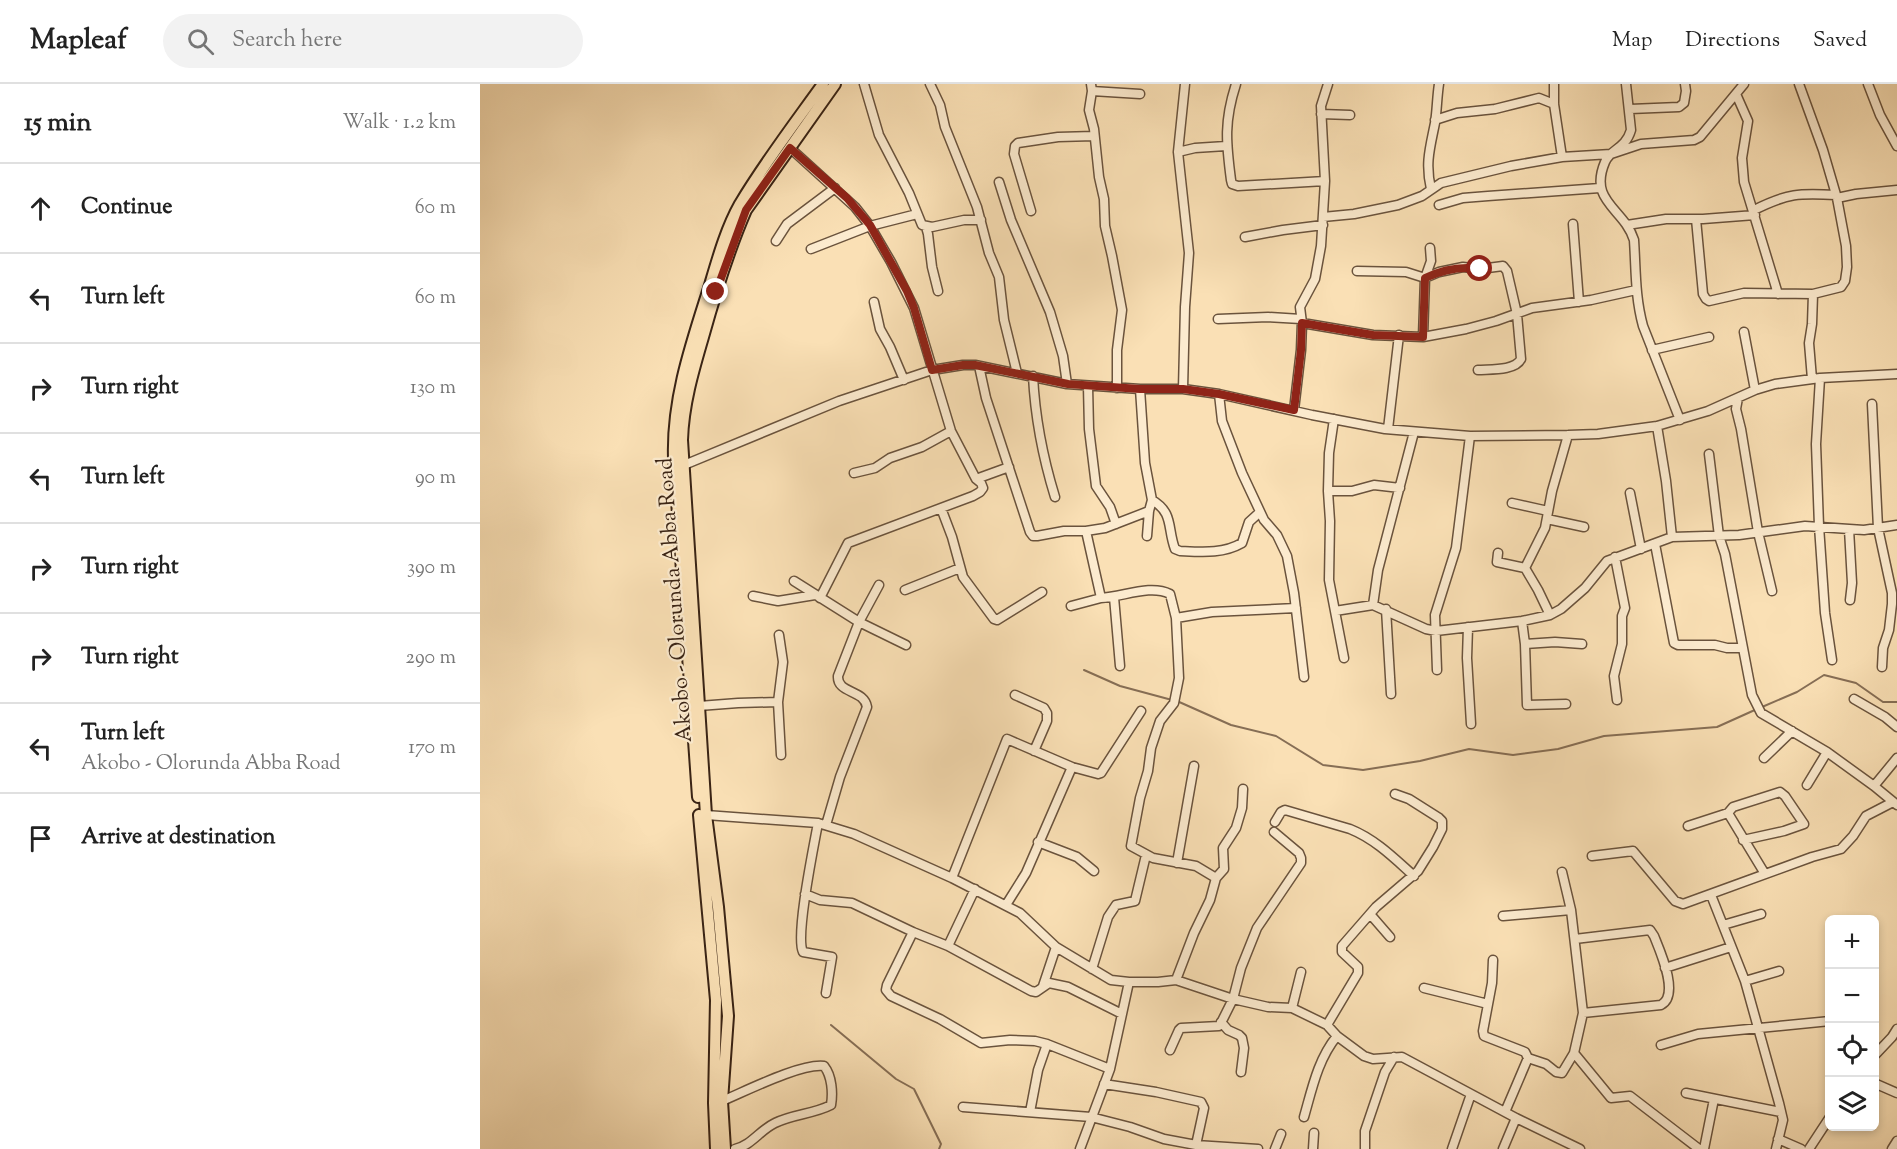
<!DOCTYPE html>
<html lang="en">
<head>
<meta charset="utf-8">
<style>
	:root { --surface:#fff; --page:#f2f2f2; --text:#222; --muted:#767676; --line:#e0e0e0 }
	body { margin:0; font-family:"Sorts Mill Goudy",serif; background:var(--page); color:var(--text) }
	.controls { position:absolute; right:18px; bottom:18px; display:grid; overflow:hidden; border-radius:9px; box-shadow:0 3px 9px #0003 }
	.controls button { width:54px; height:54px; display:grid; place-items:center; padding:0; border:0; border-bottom:2px solid var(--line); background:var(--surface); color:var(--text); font:30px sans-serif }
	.stop { position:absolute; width:18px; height:18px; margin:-14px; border:4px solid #8f2418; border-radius:50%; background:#fff }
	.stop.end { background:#8f2418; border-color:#fff; box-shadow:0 2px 6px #0008 }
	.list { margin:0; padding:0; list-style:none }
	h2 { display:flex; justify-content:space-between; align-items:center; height:78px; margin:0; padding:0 24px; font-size:26px }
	h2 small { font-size:20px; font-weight:400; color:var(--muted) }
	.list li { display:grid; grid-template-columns:39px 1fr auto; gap:18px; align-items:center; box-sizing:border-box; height:90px; padding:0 24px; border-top:2px solid var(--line) }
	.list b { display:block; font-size:22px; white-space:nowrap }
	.list p { margin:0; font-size:20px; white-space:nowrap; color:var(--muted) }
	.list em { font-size:20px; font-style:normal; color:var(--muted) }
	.icon { flex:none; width:33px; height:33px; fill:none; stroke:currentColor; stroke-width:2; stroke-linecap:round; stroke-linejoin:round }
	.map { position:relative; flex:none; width:1417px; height:1065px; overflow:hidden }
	header { display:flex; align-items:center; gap:36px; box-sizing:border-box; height:84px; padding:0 30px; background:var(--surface); border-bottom:2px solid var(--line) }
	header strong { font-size:28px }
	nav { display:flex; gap:33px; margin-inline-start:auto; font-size:21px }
	.search { width:420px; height:54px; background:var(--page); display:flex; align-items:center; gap:15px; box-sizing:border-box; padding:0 21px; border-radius:33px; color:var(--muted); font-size:22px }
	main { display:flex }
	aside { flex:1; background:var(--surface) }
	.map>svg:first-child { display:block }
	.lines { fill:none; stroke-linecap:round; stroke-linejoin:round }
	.stream { stroke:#866e55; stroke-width:2 }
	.minor-casing { stroke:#6a533d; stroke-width:11 }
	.major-casing { stroke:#3a2415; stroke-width:14 }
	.minor { stroke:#fcebcf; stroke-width:8 }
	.major { stroke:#fae0b5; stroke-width:10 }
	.route { stroke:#8f2418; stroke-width:8 }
	.labels { text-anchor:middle; stroke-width:4.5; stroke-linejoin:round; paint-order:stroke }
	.street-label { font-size:22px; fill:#3a2415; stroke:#fcebcf }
</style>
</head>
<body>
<header>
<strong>Mapleaf</strong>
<div class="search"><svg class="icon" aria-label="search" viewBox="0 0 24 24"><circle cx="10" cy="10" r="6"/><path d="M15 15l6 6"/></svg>Search here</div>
<nav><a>Map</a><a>Directions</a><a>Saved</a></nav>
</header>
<main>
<aside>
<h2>15 min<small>Walk · 1.2 km</small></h2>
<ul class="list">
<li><svg class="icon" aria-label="ahead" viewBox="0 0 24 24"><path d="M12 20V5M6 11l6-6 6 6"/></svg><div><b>Continue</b></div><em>60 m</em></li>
<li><svg class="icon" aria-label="left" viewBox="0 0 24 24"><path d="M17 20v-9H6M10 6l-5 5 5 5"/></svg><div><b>Turn left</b></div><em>60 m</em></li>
<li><svg class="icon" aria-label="right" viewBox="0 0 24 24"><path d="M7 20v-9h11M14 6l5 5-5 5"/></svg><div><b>Turn right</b></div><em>130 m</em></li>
<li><svg class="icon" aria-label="left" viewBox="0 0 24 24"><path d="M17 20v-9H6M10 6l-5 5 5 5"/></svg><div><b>Turn left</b></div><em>90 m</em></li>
<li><svg class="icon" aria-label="right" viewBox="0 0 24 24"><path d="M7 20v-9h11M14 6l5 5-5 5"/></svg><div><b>Turn right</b></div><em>390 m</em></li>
<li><svg class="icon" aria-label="right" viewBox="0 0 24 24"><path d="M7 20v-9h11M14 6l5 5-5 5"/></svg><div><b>Turn right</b></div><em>290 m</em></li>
<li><svg class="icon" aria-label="left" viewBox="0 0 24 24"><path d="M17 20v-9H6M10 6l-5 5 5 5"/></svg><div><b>Turn left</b><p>Akobo - Olorunda Abba Road</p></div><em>170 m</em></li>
<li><svg class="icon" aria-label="arrive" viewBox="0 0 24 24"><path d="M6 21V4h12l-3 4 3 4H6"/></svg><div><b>Arrive at destination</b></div></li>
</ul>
</aside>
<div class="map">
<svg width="1417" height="1065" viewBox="0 0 1417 1065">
	<rect width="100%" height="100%" fill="#fae0b5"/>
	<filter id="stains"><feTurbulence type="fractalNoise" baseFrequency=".00333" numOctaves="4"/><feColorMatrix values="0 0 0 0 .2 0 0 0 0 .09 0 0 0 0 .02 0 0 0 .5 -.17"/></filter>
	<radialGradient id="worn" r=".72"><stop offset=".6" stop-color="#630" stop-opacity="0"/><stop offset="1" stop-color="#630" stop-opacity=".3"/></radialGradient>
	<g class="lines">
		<path class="stream" d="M604,586L640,602L692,616
			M697,617L751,641L796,652L843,681L883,686L940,677L989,665L1033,671L1078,665L1124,652L1237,643L1277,625
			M1282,623L1317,608L1344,591L1376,599L1403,618H1417
			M351,941L416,995L434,1005L461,1060L459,1065"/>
		<defs>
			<path id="minor" d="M384,0L399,51L429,109L442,141L452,143L484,136H501
				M450,0L460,21L465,43L497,123L509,169L519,193L524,236L537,289
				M611,0L612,7L609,26L614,45L619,93L624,115L625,142L632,172L642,226L637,266V304
				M756,0C744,37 746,58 751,96L752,100L758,102L845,97
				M1074,0V20L1082,73
				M1146,0L1151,46C1145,66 1131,64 1125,78C1108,118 1144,124 1154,156C1156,186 1155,213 1163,242L1200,336
				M1388,0L1400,31L1417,62
				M612,7L660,10
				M1256,10L1268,37L1262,74L1264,98L1298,210
				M1150,25L1199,23L1204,19L1206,7L1205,0
				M841,30L870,31
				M955,36L977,29L1015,25L1059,14L1074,20
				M310,64L375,123L390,142L411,178L434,224L471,347L496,395L501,399L503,404L500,408L493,412L368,459L340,514
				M698,68L715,64L746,62
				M519,98L531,136L570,228L583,272L587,300
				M951,105C945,79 950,64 955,39C957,26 957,13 959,0
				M1357,114L1376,110L1417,106
				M959,121L983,114L1008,112L1120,104
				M1274,126C1308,109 1319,109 1356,111
				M551,127L534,70L535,62L538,59L578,53L614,52
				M843,133L874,130L918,121L942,112L961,99L1031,82L1082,73L1131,70L1161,60L1214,56L1220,53L1264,0
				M1216,135L1223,210L1226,215L1229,217L1264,209L1333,210L1361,203L1365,197L1367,183L1366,162L1357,114L1343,66L1319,0
				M1093,140L1099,218
				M1147,141L1186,135H1223L1275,131
				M446,143L448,150L452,183L458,207
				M765,153L803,146L843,141
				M296,157L307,140L355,104
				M331,165L390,142L437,130
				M877,187L926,188L945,194L959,188L983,183L1000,185L1023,182L1027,187L1037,230L1041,275C1035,287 1010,285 998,286
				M394,218L400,245L410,263L424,296
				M738,235L788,233L821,235
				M822,239L893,251L943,253L986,245L1016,237L1052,224L1111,216L1156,206
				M1264,248L1275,306
				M943,253L945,194L951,177L950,164
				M1172,266L1229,253
				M499,282L506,314L550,448L553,452H557L584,447H606
				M553,292C555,332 563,374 575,413
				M1340,294L1336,360L1339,442L1345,529L1352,576
				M1332,295L1329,259L1332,240L1333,210
				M608,302L609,345L616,402L630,423L636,440
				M660,305L665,379L672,416L669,427L667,452
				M703,305L705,223L709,169L698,68L705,0
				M739,310L742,337L762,389L784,436L797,451L807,472L814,509L824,593
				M1258,314L1256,325L1261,345L1278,448L1292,507
				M1392,320L1398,444L1412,509V520L1409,546L1403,564L1402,583
				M814,326L821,266L822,239L820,223L835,195L841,162L845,97L841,22L848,0
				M854,335L849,369L848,407L850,437L849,496L864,574
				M1177,342L1186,397L1192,453
				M908,345L919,251
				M1229,370L1239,452L1245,470L1272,611L1281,629L1347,668L1394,702L1417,721
				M204,381L359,317L452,286L483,281H495L587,300L660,305H703L739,310L832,331L905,345L990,352L1088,351L1118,350L1177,342L1228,327L1275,306L1295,300L1340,294L1417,290
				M374,389L395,384L410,374L442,363L471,347
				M496,395L529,383
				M848,407H872L894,401L920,404
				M1150,409L1161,465
				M672,416C694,429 687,444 695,465L700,467C722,468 743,470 762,459L769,438L780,428
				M1032,419L1068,427
				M461,424L472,453L483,493L514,535L517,536L562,508
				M669,427L625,444L606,447L621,514C643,513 670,500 690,510L696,534L699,594L694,619L680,637L671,664L668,687L660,714L651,762L673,774L716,782L736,794
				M1067,435L1104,443
				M1369,445L1372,499L1370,516
				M1175,460L1194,559L1198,561H1235L1247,564H1262
				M1018,469L1017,478L1045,484L1058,506L1070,531
				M1135,473L1145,524L1142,532V560L1134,592L1137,616
				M1045,484L1065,444L1072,407L1088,351
				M314,497L379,538L426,561
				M425,506L480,484
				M273,512L298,517L335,511
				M634,513L640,582
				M893,521L898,486L934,348
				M591,522L621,514
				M906,525L911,610
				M855,527L893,521L946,545L956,547L1042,537L1070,531L1081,525L1105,504L1127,477L1192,453L1259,451L1325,442L1384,446L1417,441
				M696,534L732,528L816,524
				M1042,537L1045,560L1047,621L1086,620
				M988,543L987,574L991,640
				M299,551L303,578L298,618L301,671
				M1045,560L1075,558L1102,560
				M957,586L955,531L976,464L990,352
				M535,611L564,624L567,629V637L554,667
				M1374,615L1405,633L1417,643
				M219,622L258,619L298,618
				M1284,674L1312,647
				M1327,701L1347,668
				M1394,702L1417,674
				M226,731L338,739L374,750L472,794L540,829L576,863L631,896L649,898H678L696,896L753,915L788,923L812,924L847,941L857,952L884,972L893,975L922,973L1036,1034L1100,1065
				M795,738L801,728L805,726L870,745C895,755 914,774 934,792
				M338,739C334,761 315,852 323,868L352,873L346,909
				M346,741L360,693L387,623C384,605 357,610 358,592L379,538L399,501
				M1208,742L1248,729
				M1263,756L1304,747L1324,740L1305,712L1300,708L1253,723L1248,729L1285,790
				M558,758L597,773L614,787
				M1112,772L1153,767L1195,817L1203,820L1332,773L1361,765L1373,752L1386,732L1413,718
				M697,779L714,682
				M472,794L527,655L592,683L618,690L621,689L661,627
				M325,810L340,816L372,819L433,848L468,862L551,907L556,908L569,899L588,903L642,930
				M1231,811L1265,897L1299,1019L1303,1036L1296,1065
				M526,821L546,789L592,683
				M890,830L910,853
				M1023,832L1091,826
				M1243,841L1281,830
				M433,848L407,901L406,906L411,912L460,935L501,959L530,956L555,957L567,960L630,985
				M1095,855L1170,846L1174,852C1180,867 1200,911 1181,921L1103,929
				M468,862L495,805
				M1013,876L1012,899L1003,947L1004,952L1045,968L1048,974L1066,980L1076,988L1082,989L1094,969L1103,929L1091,826L1082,788
				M1185,884L1251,863
				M612,885L628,833L636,821L655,817L666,771
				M696,896L714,849L730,816L736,794L744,785L743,764L756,744L762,724L763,705
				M1265,897L1299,887
				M563,902L576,863
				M944,904L1008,920
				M812,924L821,888
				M741,938L748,946L759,951L762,954L764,964L761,988
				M847,941L878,889V883L862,868V862L896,823L938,787L953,763L962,745V737L959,734L929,715L915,710
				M1181,961L1218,950L1350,937
				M690,966L699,946L701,944L739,942L740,941L753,915L761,884L777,844L821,779V774L819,769L794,748
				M1094,969L1131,1014L1150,1012L1219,1065
				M1394,972L1412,953L1417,945
				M1394,999L1417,1009
				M624,1000L676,1008L721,1018L724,1024L716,1061
				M1206,1009L1301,1028
				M242,1017C266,1007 321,979 344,982C352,992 353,1009 351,1021C334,1030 313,1030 295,1039C280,1046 272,1061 255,1065
				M483,1023L611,1033L650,1043L684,1055L716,1061L778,1065
				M550,1028L558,986L567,960
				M1025,1028L1048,974
				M824,1033C832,1005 838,975 857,952
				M1298,1055L1321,1065
				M600,1065L630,985L649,898
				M795,1065L801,1050
				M833,1065L834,1049
				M885,1065V1047L905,988L914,973
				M972,1065L991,1010
				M1023,1065L1036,1034
				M1224,1065L1234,1015
				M1329,1065L1350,1033
				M1412,1065L1417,1057"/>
			<path id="major" d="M218,713L194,374C192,314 212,258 230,201C238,174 246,145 260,120C285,78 315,39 343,0
				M219,731L236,916L234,1019L236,1065
				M245,1065L242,1017L248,932L238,823L226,731L202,356C203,321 213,287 223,253C235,210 248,167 266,126L355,0"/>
		</defs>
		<use href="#minor" class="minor-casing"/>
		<use href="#major" class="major-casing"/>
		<use href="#minor" class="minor"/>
		<use href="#major" class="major"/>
	</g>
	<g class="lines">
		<path class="route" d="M236,208L266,126L310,64L367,114L390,141L427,207L434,224L452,286L483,281H495L588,300L660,305H703L739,310L814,326L821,266L822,239L893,251L943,253L945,194C962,186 981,182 1000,185"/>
	</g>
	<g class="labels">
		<g class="street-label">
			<text transform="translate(193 516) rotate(-94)" y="8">Akobo - Olorunda Abba Road</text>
		</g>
	</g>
	<rect width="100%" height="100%" filter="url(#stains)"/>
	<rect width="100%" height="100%" fill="url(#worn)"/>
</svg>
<div class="controls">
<button>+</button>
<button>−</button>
<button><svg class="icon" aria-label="locate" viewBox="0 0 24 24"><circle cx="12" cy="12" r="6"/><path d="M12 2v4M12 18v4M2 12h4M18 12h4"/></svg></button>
<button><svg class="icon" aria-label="layers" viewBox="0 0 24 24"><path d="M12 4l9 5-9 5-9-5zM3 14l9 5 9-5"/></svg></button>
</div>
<div class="stop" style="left:1000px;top:185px"></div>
<div class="stop end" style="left:236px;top:208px"></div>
</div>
</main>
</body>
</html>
